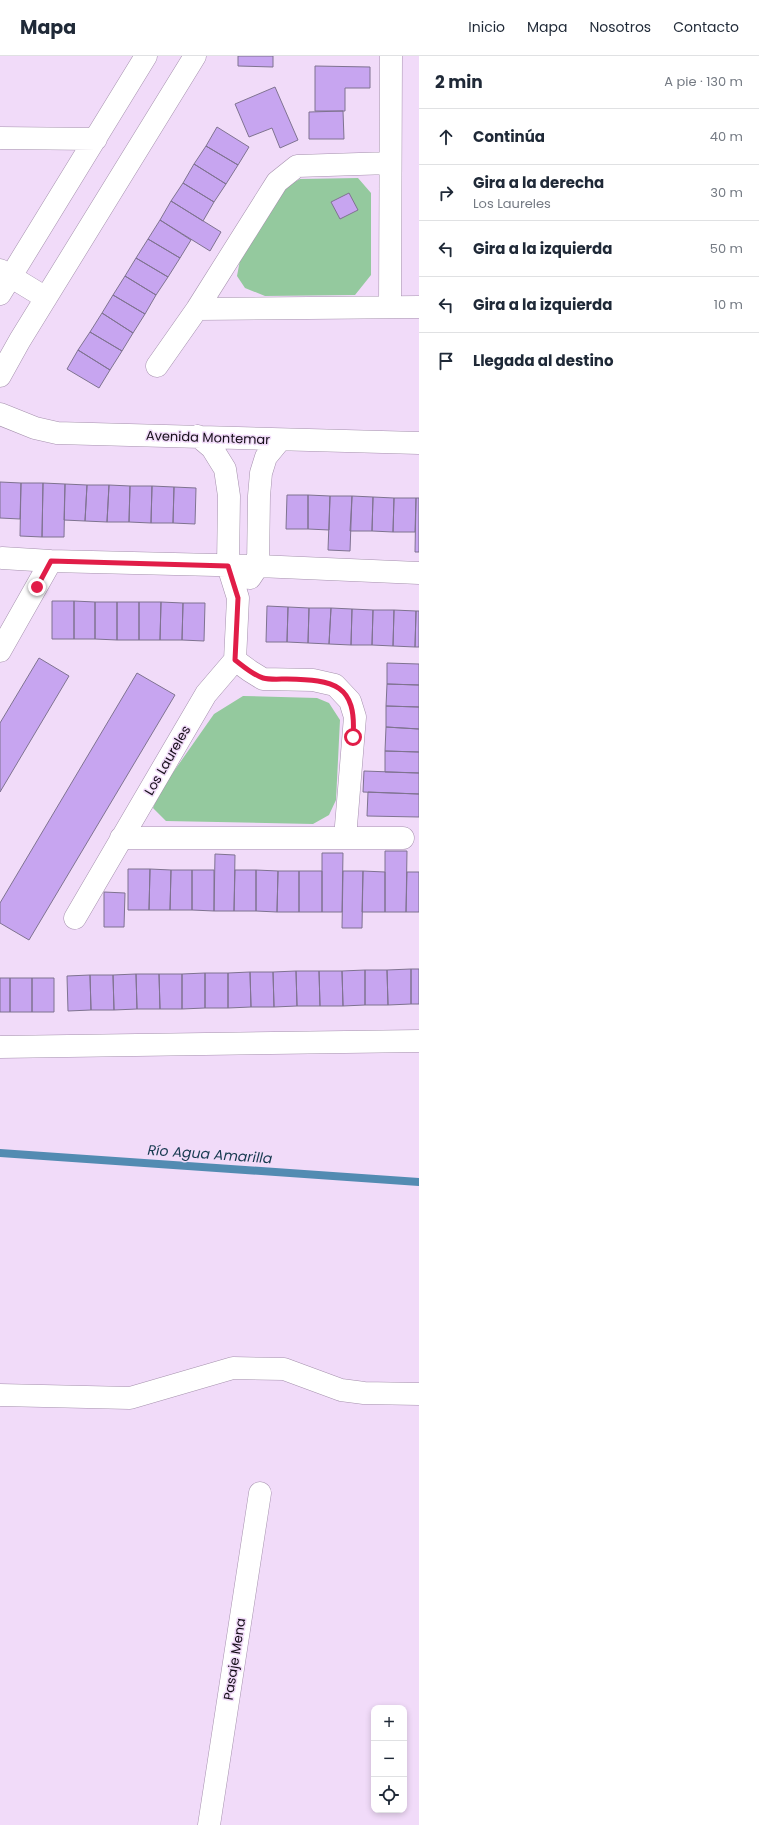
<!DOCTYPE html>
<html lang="es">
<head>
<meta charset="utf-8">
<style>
	:root { --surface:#fff; --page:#f6f6f7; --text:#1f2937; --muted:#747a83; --line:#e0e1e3 }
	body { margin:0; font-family:Poppins,sans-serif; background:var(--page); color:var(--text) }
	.controls { position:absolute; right:12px; bottom:12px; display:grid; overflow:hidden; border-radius:8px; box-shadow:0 2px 6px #0003 }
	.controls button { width:36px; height:36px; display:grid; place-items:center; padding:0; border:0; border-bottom:1px solid var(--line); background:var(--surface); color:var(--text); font:20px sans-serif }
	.stop { position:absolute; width:12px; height:12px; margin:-9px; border:3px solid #e11d48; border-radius:50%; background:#fff }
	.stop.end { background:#e11d48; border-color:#fff; box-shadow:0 1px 4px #0008 }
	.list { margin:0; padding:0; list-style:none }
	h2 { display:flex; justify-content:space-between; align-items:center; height:52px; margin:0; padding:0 16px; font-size:17px }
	h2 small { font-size:13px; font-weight:400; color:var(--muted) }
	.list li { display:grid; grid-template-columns:26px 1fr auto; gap:12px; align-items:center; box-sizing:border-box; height:56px; padding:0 16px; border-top:1px solid var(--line) }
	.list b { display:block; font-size:15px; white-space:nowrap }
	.list p { margin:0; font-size:13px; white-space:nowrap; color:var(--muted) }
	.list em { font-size:13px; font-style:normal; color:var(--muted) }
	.icon { flex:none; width:22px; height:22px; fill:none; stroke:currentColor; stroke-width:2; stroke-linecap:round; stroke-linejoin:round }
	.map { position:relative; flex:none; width:419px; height:1769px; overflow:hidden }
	header { display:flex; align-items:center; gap:24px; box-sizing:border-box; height:56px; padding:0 20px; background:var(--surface); border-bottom:1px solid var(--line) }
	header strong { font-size:19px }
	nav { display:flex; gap:22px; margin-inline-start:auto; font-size:14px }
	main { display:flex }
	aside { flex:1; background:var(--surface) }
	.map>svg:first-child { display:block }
	.green { fill:#94c99e }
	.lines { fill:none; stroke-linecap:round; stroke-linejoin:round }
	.stream { stroke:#538bb2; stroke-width:8 }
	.building { fill:#c7a5f0; stroke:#7f7390 }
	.street-casing { stroke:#a591ad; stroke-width:23 }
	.street { stroke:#fff; stroke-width:22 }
	.route { stroke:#e11d48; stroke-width:5 }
	.labels { text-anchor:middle; stroke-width:3; stroke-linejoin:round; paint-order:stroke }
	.street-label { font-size:13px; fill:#150e18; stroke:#f1dbf9 }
	.water-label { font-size:14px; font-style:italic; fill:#16394f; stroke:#f1dbf9 }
</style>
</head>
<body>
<header>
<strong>Mapa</strong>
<nav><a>Inicio</a><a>Mapa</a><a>Nosotros</a><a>Contacto</a></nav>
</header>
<main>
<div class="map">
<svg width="419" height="1769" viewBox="0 0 419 1769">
	<rect width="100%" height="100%" fill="#f1dbf9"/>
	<path class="green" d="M358,122L371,137V219L355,239L265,240L245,232L237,220L240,204L285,131L300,123Z
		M243,640L317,642L329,647L340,664L336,744L329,759L313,768L166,765L153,752L160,735L214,658Z"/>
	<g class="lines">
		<path class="stream" d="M0,1097L419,1126"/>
	</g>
	<path class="building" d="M238,0H273V11L238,10Z
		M315,10L370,11V32H345V55H315Z
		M275,31L298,84L280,92L272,72L249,81L235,48Z
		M343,55L344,83H309V56Z
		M217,71L249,91L238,109L206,90Z
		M206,90L238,109L226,128L194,108Z
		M194,108L226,128L214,146L183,127Z
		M183,127L214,146L203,165L171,145Z
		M349,137L358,154L340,163L331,146Z
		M171,145L221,176L210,195L160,164Z
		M160,164L191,184L180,202L148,183Z
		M148,183L180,202L168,221L136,202Z
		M136,202L168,221L156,239L125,220Z
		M125,220L156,239L145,258L113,239Z
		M113,239L145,258L133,277L102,257Z
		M102,257L133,277L122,295L90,276Z
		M90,276L122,295L110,314L78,294Z
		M78,294L110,314L99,332L67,313Z
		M0,426L21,427L20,463L0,462Z
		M21,427H43L42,481L20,480Z
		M43,427L65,428L64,481H42Z
		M65,428L87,429L85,465L64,464Z
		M87,429H109L107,466L85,465Z
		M109,429L130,430L129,466H107Z
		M130,430H152L151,467L129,466Z
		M152,430L174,431L173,467H151Z
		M174,431L196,432L195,468L173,467Z
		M287,439H308V473H286Z
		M308,439L330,440L329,474L308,473Z
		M330,440H352L350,495L328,494Z
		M352,440L373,441L372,475H350Z
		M373,441L394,442L393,476L372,475Z
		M394,442H416L415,476H393Z
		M416,442H419V496H415Z
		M52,545H74V583H52Z
		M74,545L95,546V583H74Z
		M95,546H117V584L95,583Z
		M117,546H139V584H117Z
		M139,546H161L160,584H139Z
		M161,546L183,547L182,584H160Z
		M183,547H205L204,585L182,584Z
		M267,550L288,551L287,586H266Z
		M288,551L309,552L308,587L287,586Z
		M309,552H331L329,588L308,587Z
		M331,552L352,553L351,589L329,588Z
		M352,553L373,554L372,589H351Z
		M373,554H394L393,590L372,589Z
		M394,554L416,555L415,591L393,590Z
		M416,555H419V591H415Z
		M39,602L69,620L0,736V667Z
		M387,607L419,608V629L387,628Z
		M137,617L175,639L29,884L0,867V847Z
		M387,628L419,629V651L386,650Z
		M386,650L419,651V673L386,671Z
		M386,671L419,673V696L385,695Z
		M385,695L419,696V717L385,716Z
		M364,715L419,717V738L363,736Z
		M368,736L419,738V761L367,760Z
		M385,795H407L406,856H385Z
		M322,797H343L342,856H322Z
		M215,798L235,799L234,855H214Z
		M128,813H150L149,854H128Z
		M150,813L171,814L170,854H149Z
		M171,814H192V854H170Z
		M192,814H214V855L192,854Z
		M235,814H256V855H234Z
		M256,814L278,815L277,856L256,855Z
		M278,815H299V856H277Z
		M299,815H322V856H299Z
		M343,815H363L362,872H342Z
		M363,815L385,816V856H362Z
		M407,816H419V856H406Z
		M104,836L125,837L124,871H104Z
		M411,913V948L388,949L387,914Z
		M411,913H419V948H411Z
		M365,914V949L343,950L342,915Z
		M365,914H387L388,949H365Z
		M296,915L297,950L274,951L273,916Z
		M296,915H319L320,950H297Z
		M319,915H342L343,950H320Z
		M250,916L251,951L228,952V917Z
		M250,916H273L274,951H251Z
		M205,917V952L182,953V918Z
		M205,917H228V952H205Z
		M136,918L137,953L114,954L113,919Z
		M136,918H159L160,953H137Z
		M159,918H182V953H160Z
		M90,919L91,954L68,955L67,920Z
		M90,919H113L114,954H91Z
		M0,922H10V956H0Z
		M10,922H32V956H10Z
		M32,922H54V956H32Z"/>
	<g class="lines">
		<defs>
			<path id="street" d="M0,82L96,83
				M0,214L46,242
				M0,238L146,0
				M390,251L391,0
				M197,253L419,251
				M157,310L197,253L277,126L297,110L390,107
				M0,320L20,284L195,0
				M0,358L35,372L57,377L419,387
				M2,502L51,505L258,510L419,517
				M250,522L258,510L259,440L261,417L266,401L280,384
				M0,595L51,505
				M235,604L250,615L263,623L313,624L335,629L350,645L355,661L345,782
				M121,782H403
				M75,862L206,638L235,604L238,542L228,510L229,440L225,413L212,392L198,380
				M0,991L419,985
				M0,1339L130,1342L233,1312L284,1313L341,1334L364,1337L419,1338
				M209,1769L260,1437"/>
		</defs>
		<use href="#street" class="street-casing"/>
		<use href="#street" class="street"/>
	</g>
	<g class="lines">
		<path class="route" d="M37,531L51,505L228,510L238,542L235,604C243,610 253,619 263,622C270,624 280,623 287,623C334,624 357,628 353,681"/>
	</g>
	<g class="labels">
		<g class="street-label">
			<text transform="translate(208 381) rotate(2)" y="5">Avenida Montemar</text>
			<text transform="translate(167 704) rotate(-60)" y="5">Los Laureles</text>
			<text transform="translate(234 1603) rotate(-81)" y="5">Pasaje Mena</text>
		</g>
		<g class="water-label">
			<text transform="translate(210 1098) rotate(4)" y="5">Río Agua Amarilla</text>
		</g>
	</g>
</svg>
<div class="controls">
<button>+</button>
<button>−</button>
<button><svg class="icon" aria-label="locate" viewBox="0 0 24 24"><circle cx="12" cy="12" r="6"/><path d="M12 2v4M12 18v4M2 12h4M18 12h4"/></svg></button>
</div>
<div class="stop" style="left:353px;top:681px"></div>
<div class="stop end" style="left:37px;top:531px"></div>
</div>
<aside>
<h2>2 min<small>A pie · 130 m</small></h2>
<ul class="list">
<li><svg class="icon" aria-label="ahead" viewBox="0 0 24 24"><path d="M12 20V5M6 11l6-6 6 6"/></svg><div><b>Continúa</b></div><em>40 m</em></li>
<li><svg class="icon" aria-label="right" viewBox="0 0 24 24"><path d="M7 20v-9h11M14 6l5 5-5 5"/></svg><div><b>Gira a la derecha</b><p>Los Laureles</p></div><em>30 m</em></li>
<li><svg class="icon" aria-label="left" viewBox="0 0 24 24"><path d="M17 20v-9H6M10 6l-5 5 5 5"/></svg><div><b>Gira a la izquierda</b></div><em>50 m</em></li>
<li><svg class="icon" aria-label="left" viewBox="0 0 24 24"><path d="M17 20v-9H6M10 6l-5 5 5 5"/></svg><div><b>Gira a la izquierda</b></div><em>10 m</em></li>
<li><svg class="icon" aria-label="arrive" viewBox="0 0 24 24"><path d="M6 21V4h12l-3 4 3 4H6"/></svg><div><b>Llegada al destino</b></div></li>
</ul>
</aside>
</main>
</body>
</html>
